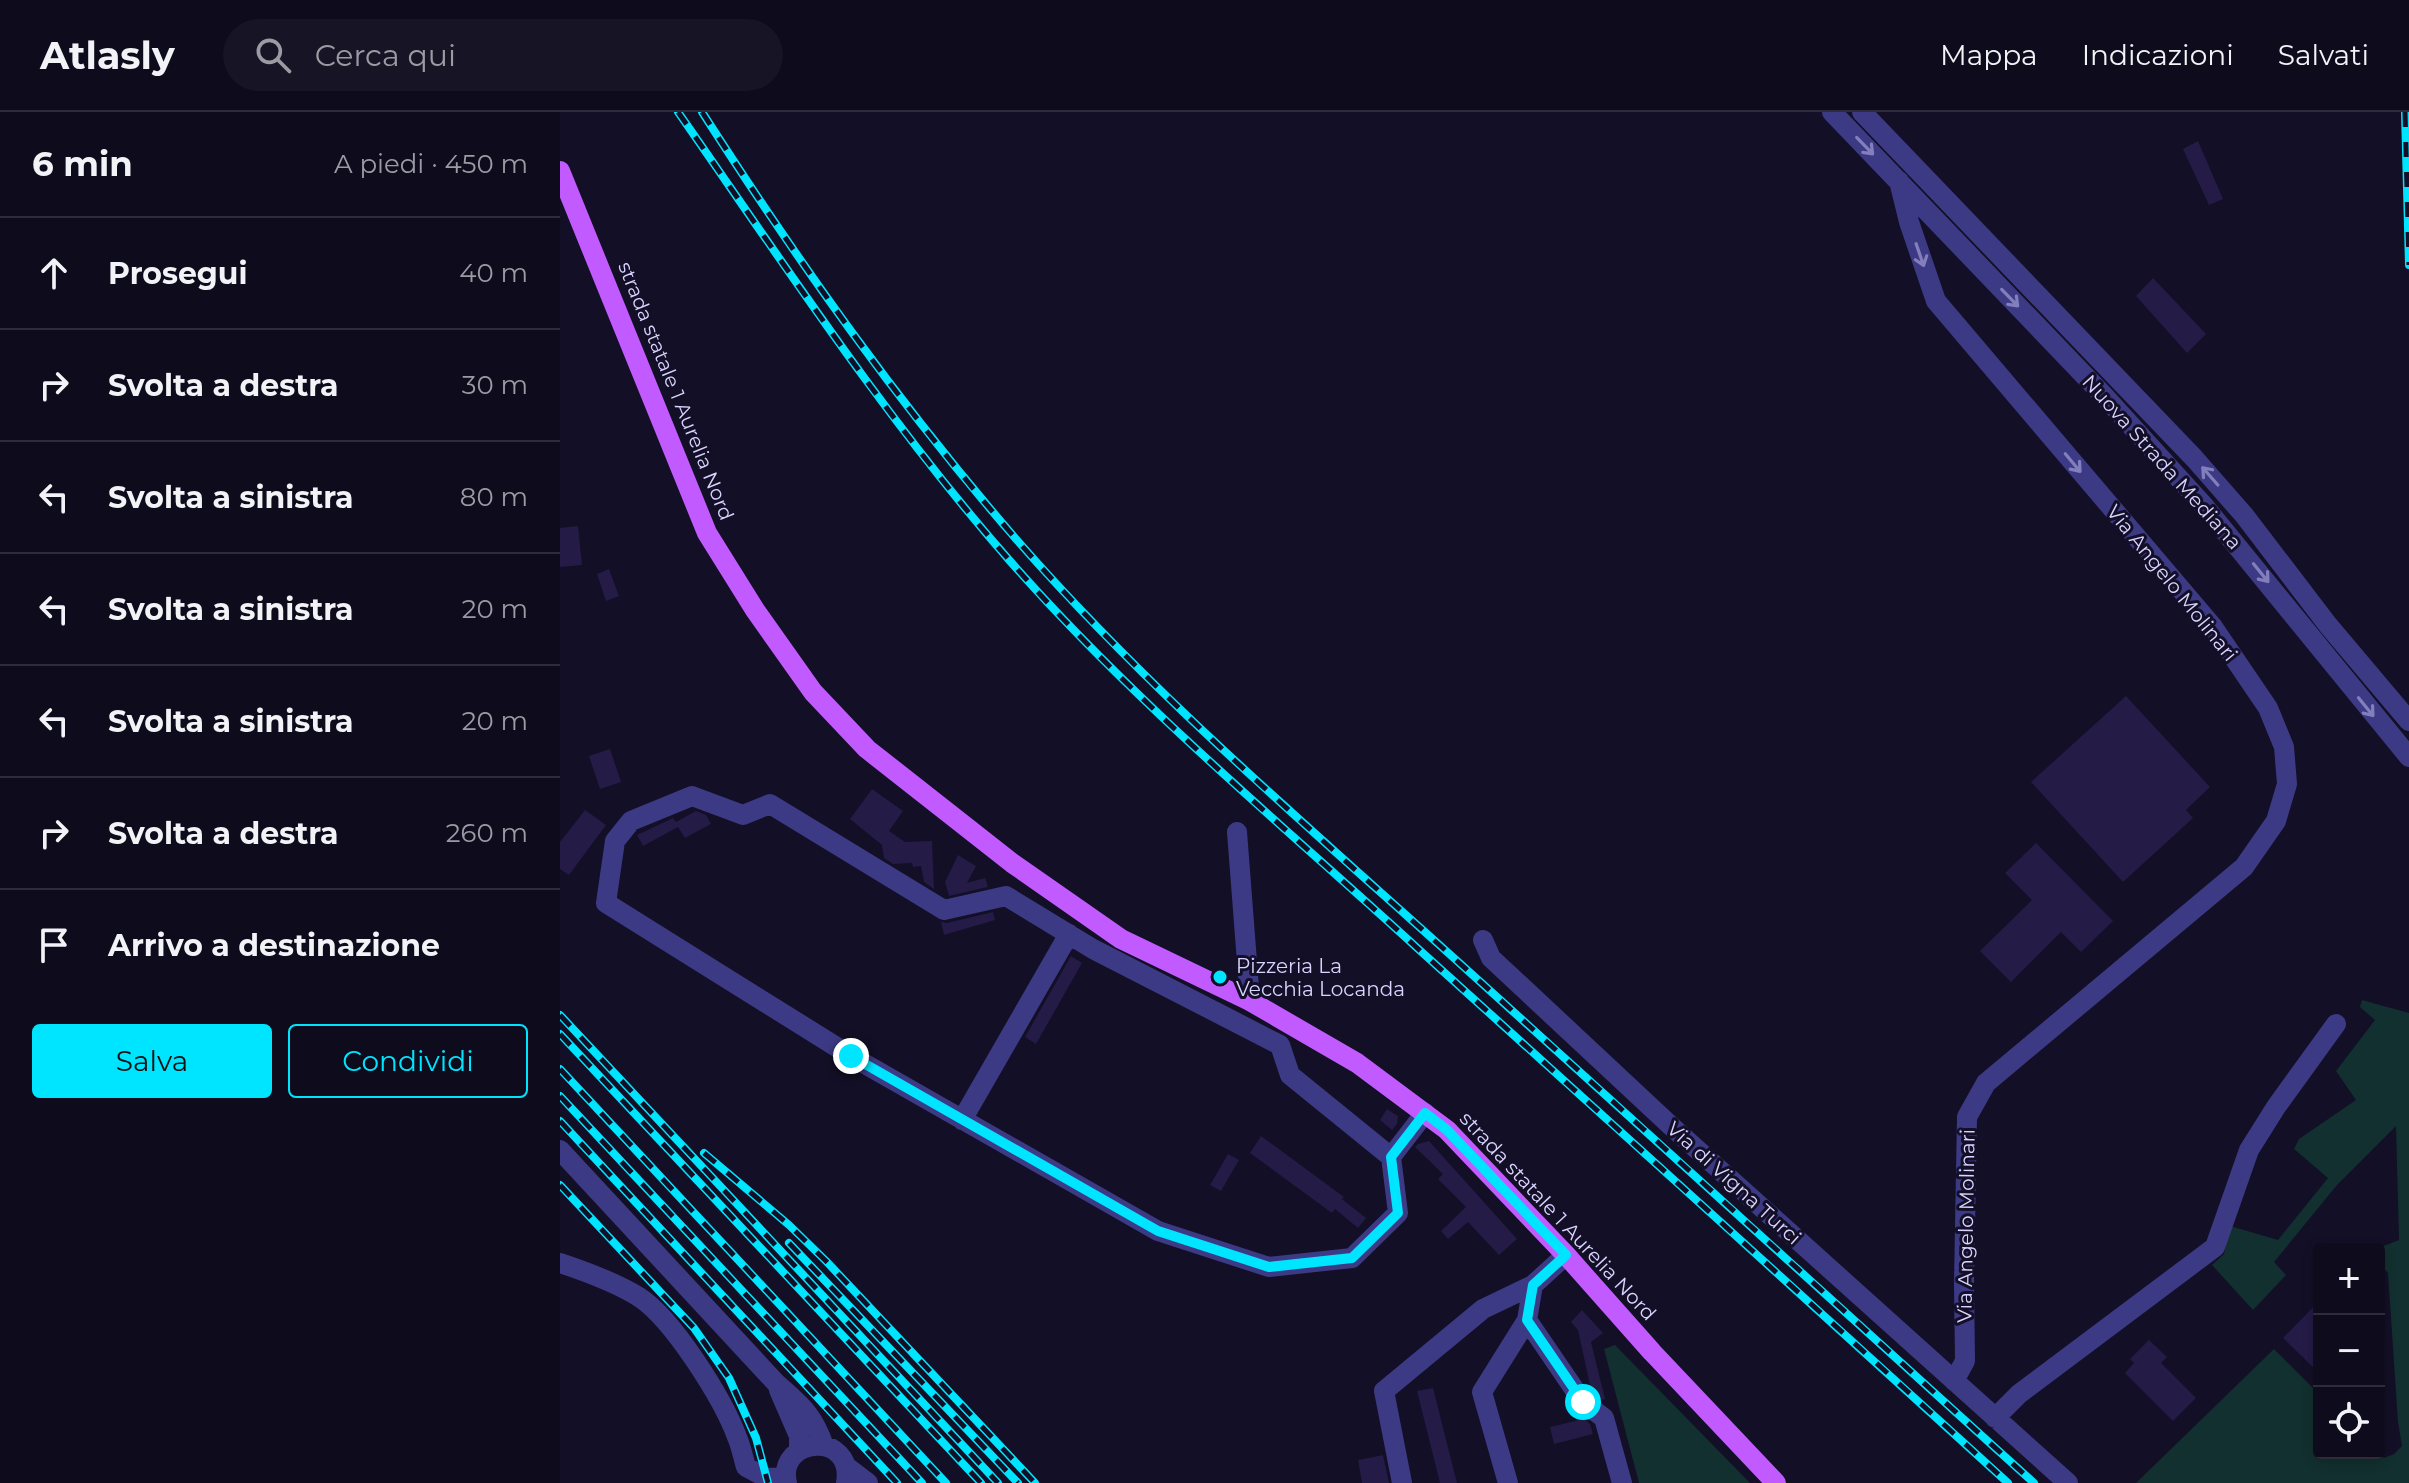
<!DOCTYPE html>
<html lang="it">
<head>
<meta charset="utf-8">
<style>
	:root { --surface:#0e0b1c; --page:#171425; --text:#f1f3f6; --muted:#9b9ba3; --line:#2e2b3b; --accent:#00e5ff }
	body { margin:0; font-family:Montserrat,sans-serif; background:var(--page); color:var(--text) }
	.controls { position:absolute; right:24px; bottom:24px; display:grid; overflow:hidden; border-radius:8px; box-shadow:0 4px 12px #0003 }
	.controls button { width:72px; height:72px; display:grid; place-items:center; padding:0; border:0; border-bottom:2px solid var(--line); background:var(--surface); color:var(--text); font:40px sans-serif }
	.stop { position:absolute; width:24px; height:24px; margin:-18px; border:6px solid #00e5ff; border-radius:50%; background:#fff }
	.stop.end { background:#00e5ff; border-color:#fff; box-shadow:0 2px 8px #0008 }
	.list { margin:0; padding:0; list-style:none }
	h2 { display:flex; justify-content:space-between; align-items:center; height:104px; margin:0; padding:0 32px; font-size:34px }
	h2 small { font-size:26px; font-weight:400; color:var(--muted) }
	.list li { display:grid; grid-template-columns:52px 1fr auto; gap:24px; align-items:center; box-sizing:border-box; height:112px; padding:0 32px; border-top:2px solid var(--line) }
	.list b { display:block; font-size:30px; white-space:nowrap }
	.list em { font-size:26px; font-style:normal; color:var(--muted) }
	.actions { display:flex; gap:16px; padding:24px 32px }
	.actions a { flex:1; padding:18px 0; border:2px solid var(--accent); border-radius:8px; text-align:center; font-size:28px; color:var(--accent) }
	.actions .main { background:var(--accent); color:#111 }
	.icon { flex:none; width:44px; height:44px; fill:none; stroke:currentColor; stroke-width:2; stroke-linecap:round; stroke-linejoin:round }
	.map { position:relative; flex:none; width:1849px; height:1371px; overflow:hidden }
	header { display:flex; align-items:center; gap:48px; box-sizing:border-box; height:112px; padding:0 40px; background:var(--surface); border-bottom:2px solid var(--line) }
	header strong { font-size:38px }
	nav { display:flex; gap:44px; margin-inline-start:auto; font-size:28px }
	.search { width:560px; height:72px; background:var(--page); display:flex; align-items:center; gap:20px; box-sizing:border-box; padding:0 28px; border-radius:44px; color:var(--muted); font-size:30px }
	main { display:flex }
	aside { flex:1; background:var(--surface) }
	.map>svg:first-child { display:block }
	.green { fill:#12302f }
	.building { fill:#241b47 }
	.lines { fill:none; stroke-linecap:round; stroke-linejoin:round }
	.minor { stroke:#3d3a85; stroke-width:20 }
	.major { stroke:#c25bff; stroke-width:20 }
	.rail-casing { stroke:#00e5ff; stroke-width:8 }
	.rail { stroke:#130f26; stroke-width:5; stroke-dasharray:15; stroke-linecap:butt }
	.oneway { stroke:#837fbc }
	.route { stroke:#00e5ff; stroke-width:10 }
	.poi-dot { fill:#00e5ff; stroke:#130f26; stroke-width:3 }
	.labels { text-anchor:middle; stroke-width:6; stroke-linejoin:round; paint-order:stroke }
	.street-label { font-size:20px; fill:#d9d4ff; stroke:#130f26 }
	.poi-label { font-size:20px; fill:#d9d4ff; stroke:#130f26; text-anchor:start }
</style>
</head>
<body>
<header>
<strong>Atlasly</strong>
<div class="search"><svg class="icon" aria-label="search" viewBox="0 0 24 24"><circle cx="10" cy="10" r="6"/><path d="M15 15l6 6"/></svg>Cerca qui</div>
<nav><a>Mappa</a><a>Indicazioni</a><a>Salvati</a></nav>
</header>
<main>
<aside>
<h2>6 min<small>A piedi · 450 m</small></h2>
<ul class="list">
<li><svg class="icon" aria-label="ahead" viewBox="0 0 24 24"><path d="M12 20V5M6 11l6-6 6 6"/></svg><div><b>Prosegui</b></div><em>40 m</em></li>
<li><svg class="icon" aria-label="right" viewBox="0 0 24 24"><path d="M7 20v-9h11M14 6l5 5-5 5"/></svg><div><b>Svolta a destra</b></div><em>30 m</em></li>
<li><svg class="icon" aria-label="left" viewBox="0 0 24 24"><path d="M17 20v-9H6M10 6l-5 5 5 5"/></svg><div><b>Svolta a sinistra</b></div><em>80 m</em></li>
<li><svg class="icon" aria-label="left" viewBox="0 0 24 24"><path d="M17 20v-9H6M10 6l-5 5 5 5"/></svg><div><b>Svolta a sinistra</b></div><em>20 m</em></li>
<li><svg class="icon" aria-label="left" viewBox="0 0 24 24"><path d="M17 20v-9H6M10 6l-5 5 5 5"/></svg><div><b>Svolta a sinistra</b></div><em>20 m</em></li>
<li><svg class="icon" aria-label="right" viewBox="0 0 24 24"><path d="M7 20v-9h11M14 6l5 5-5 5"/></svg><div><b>Svolta a destra</b></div><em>260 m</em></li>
<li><svg class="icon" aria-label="arrive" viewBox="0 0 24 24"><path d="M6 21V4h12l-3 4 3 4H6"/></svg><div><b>Arrivo a destinazione</b></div></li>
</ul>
<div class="actions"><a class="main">Salva</a><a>Condividi</a></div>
</aside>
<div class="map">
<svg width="1849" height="1371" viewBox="0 0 1849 1371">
	<rect width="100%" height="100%" fill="#130f26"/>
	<path class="green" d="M1802,888L1849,901V1371H1576L1714,1237L1759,1282V1341H1819L1824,1346L1834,1342L1842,1334L1838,1310L1828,1161L1819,1151V1137H1816L1839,1128L1836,1014L1777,1073L1714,1150L1726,1163L1693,1198L1652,1153L1664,1142L1670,1114L1718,1128L1768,1066L1734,1037L1739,1027L1796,988L1776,959L1815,908L1800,895Z
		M1055,1233L1190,1371H1079L1044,1237Z"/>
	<path class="building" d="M1638,29L1663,87L1649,93L1623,37Z
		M1593,166L1646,222L1627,241L1576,184Z
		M18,414L22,453L0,455V416Z
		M49,457L59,484L46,489L37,462Z
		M1566,584L1650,675L1626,698L1633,706L1563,770L1471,670Z
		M50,637L61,670L40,677L29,644Z
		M312,677L343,699L329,719L345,730L372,729L374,777L364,770L361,754L353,755L352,751L333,752L324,746L322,733L290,707Z
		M25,698L46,713L9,763L0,757V730Z
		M136,699L146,703L151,712L125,726L116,712L118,715L83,734L77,723L113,706L116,710Z
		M1476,731L1553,809L1521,840L1501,820L1451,870L1420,839L1472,788L1445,761Z
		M398,743L416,754L407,771L425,766L428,775L389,784L385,770Z
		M433,800L435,808L384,823L381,810L387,811Z
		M511,844L522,851L476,932L465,925Z
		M827,997L838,1004L837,1012L832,1018L820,1008Z
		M701,1024L784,1085L782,1087L806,1106L798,1116L775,1097L772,1101L690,1041Z
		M869,1029L957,1127L939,1143L908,1110L888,1127L881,1119L906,1095L878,1067L883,1062L855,1035L858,1032Z
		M668,1042L679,1048L661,1079L650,1073Z
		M1759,1189V1261L1723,1226Z
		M1022,1198L1043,1221L1031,1230L1045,1287L1042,1288L1031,1278L1018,1218L1011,1210Z
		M1589,1228L1607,1245L1601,1251L1636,1286L1613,1309L1565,1261L1574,1251L1570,1247Z
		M873,1276L897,1371H880L857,1279Z
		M1024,1307L1030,1312L1033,1322L994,1332L990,1315Z
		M823,1343L829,1371H802L798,1348Z"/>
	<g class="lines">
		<path class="minor" d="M1272,0L1546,286L1645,395L1849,645
			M1302,0L1634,346L1684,403L1768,513L1849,609
			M1339,69L1349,110L1376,189L1653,515L1708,596L1724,635L1727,672L1716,709L1684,755L1426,971L1407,1005L1404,1172L1405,1249L1394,1269
			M677,720L690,889
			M923,828L931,846L1111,1014L1508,1371
			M402,1008L509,822
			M0,1038L216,1271C240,1292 253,1302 264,1334
			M831,1045L838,1101L792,1146L709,1155L598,1119L291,944L46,791L55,729L71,709L132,684L183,703L210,692L384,798L446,784L533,837L720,933L730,963L831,1045L865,1001
			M0,1151C27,1160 55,1170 79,1185C113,1207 163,1287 177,1325C181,1334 183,1345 186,1355L207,1366L225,1365
			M967,1208L1023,1290L1044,1306L1062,1371
			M219,1278L239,1324V1338
			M1435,1306L1459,1282L1655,1135L1689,1038L1716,995L1776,912
			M287,1355L308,1371
			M227,1371C216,1325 295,1318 286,1371
			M842,1371L824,1279L923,1197L973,1173L1006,1143
			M948,1371L922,1280L967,1208L973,1173"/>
		<path class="major" d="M0,59L147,421L195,498L253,580L307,637L452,751L561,827L690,889L797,951L887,1018L1006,1143L1092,1240L1216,1371"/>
		<defs>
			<path id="rail" d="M118,0C224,152 327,309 450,449C573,589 718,709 855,834C1053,1013 1251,1191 1448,1371
				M142,0C239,151 338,291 456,427C589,579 744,711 895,847C1088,1021 1281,1196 1474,1371
				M1845,0L1849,153
				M0,903L438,1371
				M0,922L421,1371
				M0,957L386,1371
				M0,984L362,1371
				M0,1009L337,1371
				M144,1041L229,1113L266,1149L475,1371
				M0,1073L134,1216L169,1266L196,1326L208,1371
				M229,1131L458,1371"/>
		</defs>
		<use href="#rail" class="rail-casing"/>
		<use href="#rail" class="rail"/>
	</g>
	<defs><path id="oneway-shaft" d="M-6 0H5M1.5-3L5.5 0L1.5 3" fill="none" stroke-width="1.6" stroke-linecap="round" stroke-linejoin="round" transform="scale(2)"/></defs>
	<g class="oneway">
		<use href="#oneway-shaft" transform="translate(1305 34) rotate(46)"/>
		<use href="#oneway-shaft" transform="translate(1360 143) rotate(71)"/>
		<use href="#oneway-shaft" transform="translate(1450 186) rotate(46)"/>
		<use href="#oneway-shaft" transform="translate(1513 351) rotate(50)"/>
		<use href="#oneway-shaft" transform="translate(1650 364) rotate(-131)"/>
		<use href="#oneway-shaft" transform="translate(1701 461) rotate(51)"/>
		<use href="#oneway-shaft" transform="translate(1806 595) rotate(51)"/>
	</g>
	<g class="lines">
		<path class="route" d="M291,944L598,1119L709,1155L792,1146L838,1101L831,1045L865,1001L887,1018L1006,1143L973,1173L967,1208L1023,1290"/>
	</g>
	<circle class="poi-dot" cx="660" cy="865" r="8"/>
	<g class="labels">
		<g class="street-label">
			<text transform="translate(116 279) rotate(68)" y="7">strada statale 1 Aurelia Nord</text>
			<text transform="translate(1602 350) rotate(48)" y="7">Nuova Strada Mediana</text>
			<text transform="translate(1612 471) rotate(51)" y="7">Via Angelo Molinari</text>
			<text transform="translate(1174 1071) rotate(42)" y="7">Via di Vigna Turci</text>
			<text transform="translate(998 1104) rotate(47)" y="7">strada statale 1 Aurelia Nord</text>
			<text transform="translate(1406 1114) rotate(-89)" y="7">Via Angelo Molinari</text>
		</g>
		<g class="poi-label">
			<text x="676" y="861">Pizzeria La<tspan x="676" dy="23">Vecchia Locanda</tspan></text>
		</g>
	</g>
</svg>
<div class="controls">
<button>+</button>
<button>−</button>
<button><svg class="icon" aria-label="locate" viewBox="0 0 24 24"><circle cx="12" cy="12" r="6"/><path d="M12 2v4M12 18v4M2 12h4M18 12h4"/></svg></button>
</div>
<div class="stop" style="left:1023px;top:1290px"></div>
<div class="stop end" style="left:291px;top:944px"></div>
</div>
</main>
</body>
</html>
